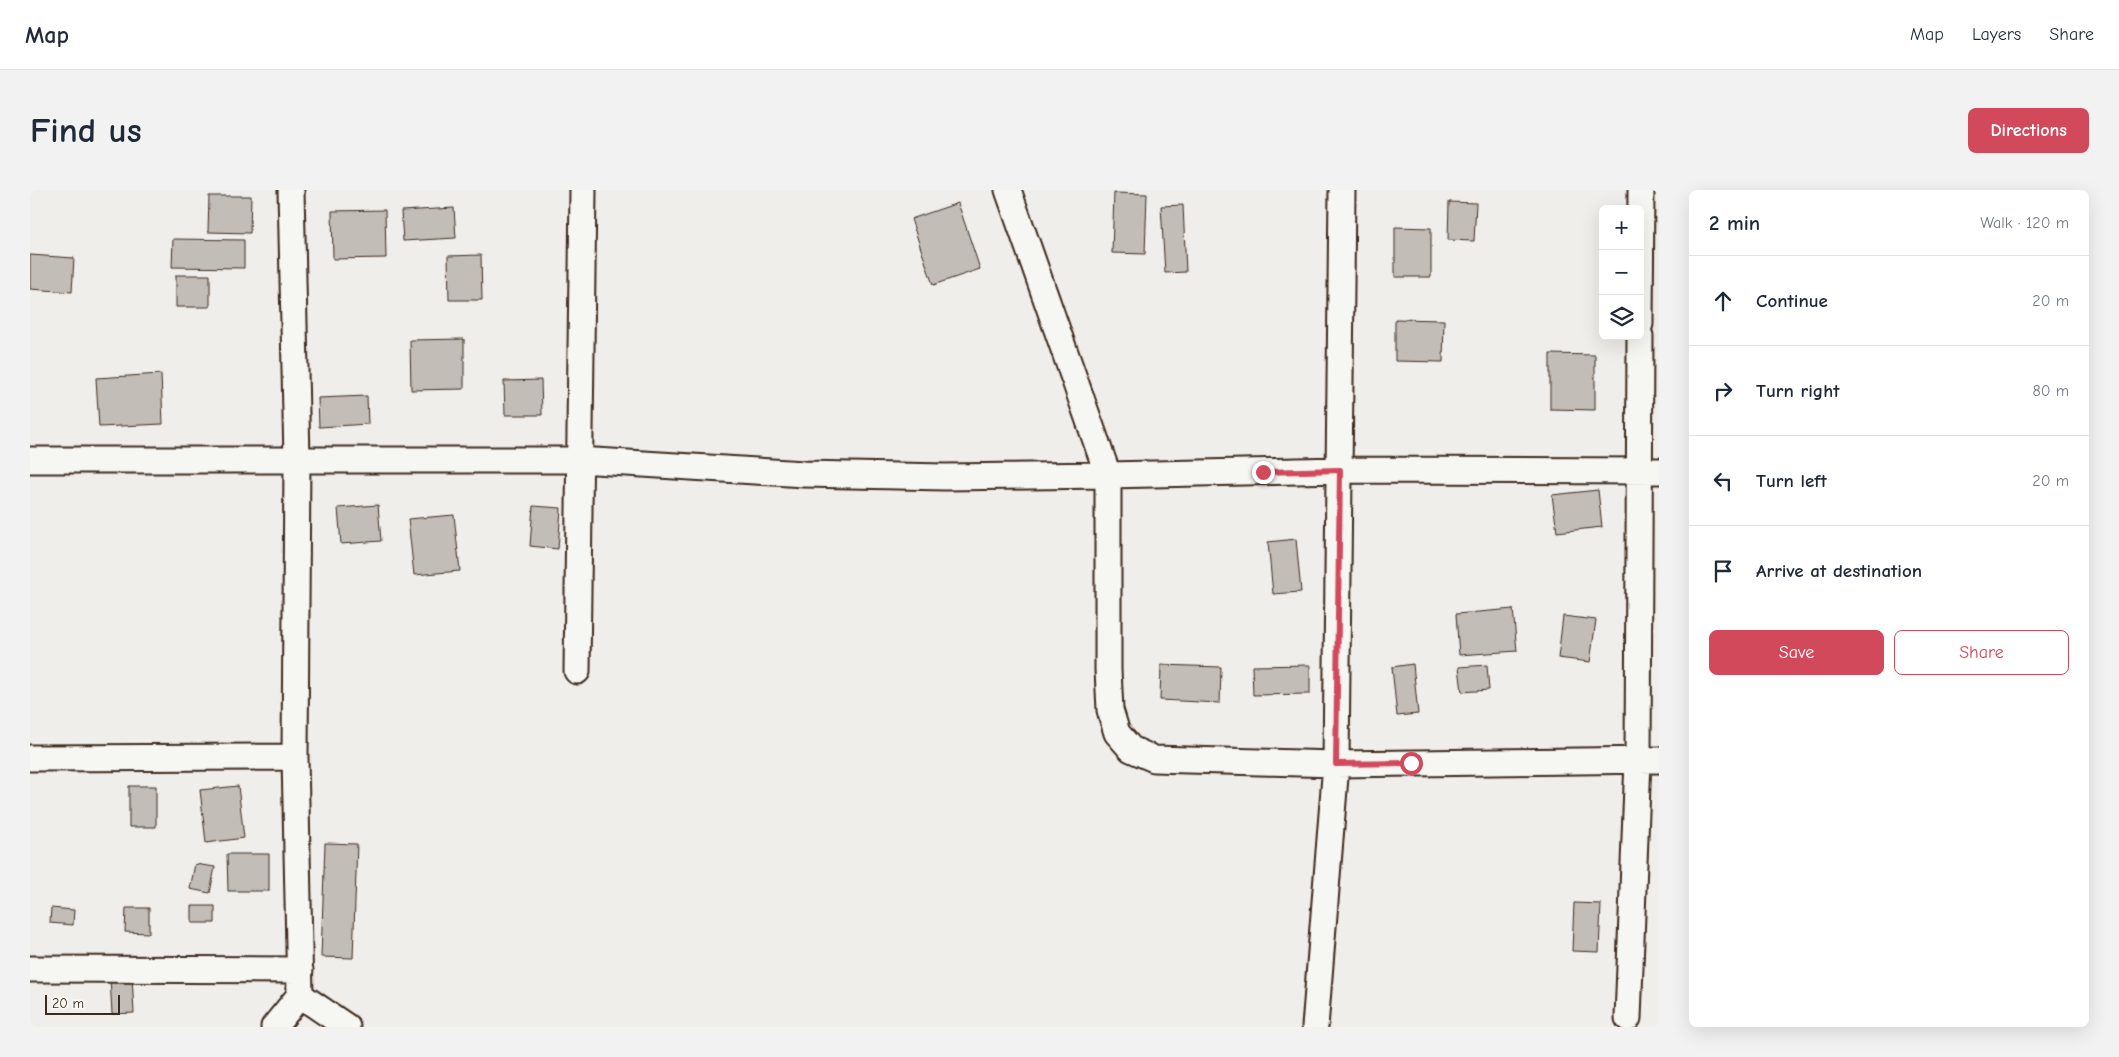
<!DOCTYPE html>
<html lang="en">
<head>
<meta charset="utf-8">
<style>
	:root { --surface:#fff; --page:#f2f2f3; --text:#1f2937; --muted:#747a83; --line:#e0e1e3; --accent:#d1495b }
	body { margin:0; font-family:"Comic Neue",sans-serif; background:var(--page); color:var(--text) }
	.controls { position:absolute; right:15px; top:15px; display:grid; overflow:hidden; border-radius:8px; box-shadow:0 5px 20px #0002 }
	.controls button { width:45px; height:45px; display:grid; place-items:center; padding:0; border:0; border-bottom:1px solid var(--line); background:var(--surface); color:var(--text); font:25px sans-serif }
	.scale { position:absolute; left:15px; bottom:12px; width:75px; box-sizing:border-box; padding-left:5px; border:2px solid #3b2a1e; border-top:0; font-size:14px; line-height:18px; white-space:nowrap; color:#3b2a1e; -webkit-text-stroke:4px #f6f6f2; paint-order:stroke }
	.stop { position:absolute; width:15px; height:15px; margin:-11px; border:4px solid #d1495b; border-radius:50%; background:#fff }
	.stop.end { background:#d1495b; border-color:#fff; box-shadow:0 1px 5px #0008 }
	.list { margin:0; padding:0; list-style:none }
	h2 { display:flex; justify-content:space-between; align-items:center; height:65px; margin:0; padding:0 20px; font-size:21px }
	h2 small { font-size:16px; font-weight:400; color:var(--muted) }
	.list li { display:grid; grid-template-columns:32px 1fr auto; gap:15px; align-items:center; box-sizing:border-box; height:90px; padding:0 20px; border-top:1px solid var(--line) }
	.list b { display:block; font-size:19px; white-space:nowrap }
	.list em { font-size:16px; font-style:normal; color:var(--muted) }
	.actions { display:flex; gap:10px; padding:15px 20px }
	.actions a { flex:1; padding:11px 0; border:1px solid var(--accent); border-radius:8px; text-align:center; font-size:18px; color:var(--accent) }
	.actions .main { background:var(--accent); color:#fff }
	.icon { flex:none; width:28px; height:28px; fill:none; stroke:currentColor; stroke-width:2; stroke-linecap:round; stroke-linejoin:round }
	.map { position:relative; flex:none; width:1629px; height:837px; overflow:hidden; border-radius:8px }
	header { display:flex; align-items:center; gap:30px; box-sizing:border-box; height:70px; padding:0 25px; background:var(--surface); border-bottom:1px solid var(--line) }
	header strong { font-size:24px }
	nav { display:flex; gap:28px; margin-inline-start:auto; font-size:18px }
	.intro { display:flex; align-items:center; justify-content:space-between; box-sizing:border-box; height:120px; padding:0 30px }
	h1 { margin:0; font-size:35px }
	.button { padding:12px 22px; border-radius:8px; background:var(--accent); color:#fff; font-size:18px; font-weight:700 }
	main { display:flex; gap:30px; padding:0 30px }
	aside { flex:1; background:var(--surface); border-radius:8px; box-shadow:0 5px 20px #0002 }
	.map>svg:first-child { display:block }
	.building { fill:#c2bdb7; stroke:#3b2a1e }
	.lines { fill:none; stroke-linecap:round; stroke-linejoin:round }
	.minor-casing { stroke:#3b2a1e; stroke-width:29 }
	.minor { stroke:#f6f6f2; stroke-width:25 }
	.route { stroke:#d1495b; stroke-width:6 }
</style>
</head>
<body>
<header>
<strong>Map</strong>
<nav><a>Map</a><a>Layers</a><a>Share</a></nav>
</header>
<div class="intro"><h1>Find us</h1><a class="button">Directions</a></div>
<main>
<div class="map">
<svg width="1629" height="837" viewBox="0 0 1629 837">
	<rect width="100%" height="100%" fill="#efeeea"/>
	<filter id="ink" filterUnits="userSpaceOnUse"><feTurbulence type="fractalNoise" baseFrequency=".02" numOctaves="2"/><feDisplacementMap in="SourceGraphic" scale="10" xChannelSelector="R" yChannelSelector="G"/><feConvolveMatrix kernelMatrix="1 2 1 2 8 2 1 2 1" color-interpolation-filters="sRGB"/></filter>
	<g filter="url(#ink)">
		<path class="building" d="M1084,3L1117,4L1115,64L1082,63Z
			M179,6H221L220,43L178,42Z
			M1419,12L1446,13L1444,51L1418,50Z
			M928,13L950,79L903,95L881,29Z
			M1153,15L1156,82L1135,83L1131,16Z
			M424,18L426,48L373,51L371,21Z
			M355,20L356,68L303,69L302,21Z
			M1365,37L1401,38V87H1365Z
			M143,49L214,50V78L142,77Z
			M0,65L44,68L42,102L0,99Z
			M451,65L452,110H419L418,66Z
			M146,85H180V117H146Z
			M1365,129L1414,130L1413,172L1365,171Z
			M434,149V199L381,200L380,150Z
			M1520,164L1565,165V220L1520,219Z
			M131,184L133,234L69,237L66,188Z
			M511,190L512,225H475L474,191Z
			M337,206L338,234L289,237L288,208Z
			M1568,300L1572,337L1527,342L1522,305Z
			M348,315L351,351L311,354L308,318Z
			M503,316L531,318L528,359L500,356Z
			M424,325L430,381L384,385L378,329Z
			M1266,349L1271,402L1243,404L1238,352Z
			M1483,419L1487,461L1429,465L1426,424Z
			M1533,426L1566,430L1560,472L1528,468Z
			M1383,474L1388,524L1367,526L1362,477Z
			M1131,475L1191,477L1190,513L1130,510Z
			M1280,475V504L1223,505L1222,476Z
			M1457,475L1459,500L1432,502L1429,477Z
			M99,596H126V637H99Z
			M208,596L214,648L176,653L170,600Z
			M295,653L327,654L323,768L291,767Z
			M197,664H239V701H198Z
			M165,674L185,677L180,703L160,699Z
			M1544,713L1571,714L1569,762L1542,761Z
			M162,716H185V733H162Z
			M21,718L44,720L43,735L20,733Z
			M96,718H119V743L95,742Z
			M102,786L104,823L82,824L80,787Z"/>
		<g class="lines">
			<defs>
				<path id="minor" d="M978,0L1078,285V480L1080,520L1087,543L1101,559L1124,569L1158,570L1306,574L1629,570
					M1610,134L1611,0
					M0,270H549L774,284L915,287L1078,285L1310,280L1629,281
					M547,481L553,0
					M0,568L265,567
					M0,779L270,780
					M270,805L317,837
					M1598,828L1608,570L1610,146
					M244,837L270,805L265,567L267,269L261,0
					M1285,837L1306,574L1312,0"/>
			</defs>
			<use href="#minor" class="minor-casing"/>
			<use href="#minor" class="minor"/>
		</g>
	</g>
	<g class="lines" filter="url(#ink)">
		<path class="route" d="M1233,282L1310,280L1306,574L1381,573"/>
	</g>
</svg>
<div class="controls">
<button>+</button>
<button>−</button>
<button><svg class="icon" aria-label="layers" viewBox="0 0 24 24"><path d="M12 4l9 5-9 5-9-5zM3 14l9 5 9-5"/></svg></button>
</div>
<div class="scale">20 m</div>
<div class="stop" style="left:1381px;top:573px"></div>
<div class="stop end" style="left:1233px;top:282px"></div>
</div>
<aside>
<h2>2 min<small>Walk · 120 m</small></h2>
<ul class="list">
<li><svg class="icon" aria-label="ahead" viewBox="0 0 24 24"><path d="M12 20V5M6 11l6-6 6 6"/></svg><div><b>Continue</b></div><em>20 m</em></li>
<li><svg class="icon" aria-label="right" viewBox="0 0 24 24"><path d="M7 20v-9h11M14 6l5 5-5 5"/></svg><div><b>Turn right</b></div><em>80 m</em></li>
<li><svg class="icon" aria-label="left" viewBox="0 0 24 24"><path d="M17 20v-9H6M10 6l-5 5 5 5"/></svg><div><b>Turn left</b></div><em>20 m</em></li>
<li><svg class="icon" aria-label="arrive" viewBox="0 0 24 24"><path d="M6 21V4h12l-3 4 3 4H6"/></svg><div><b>Arrive at destination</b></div></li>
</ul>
<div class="actions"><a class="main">Save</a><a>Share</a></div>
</aside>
</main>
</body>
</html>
